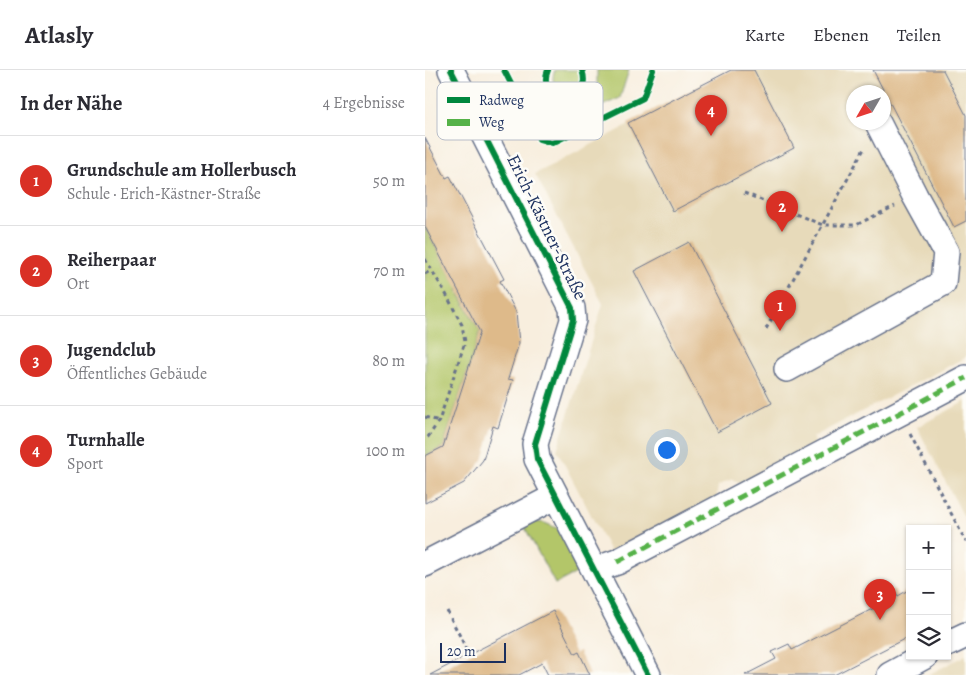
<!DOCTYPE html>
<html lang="de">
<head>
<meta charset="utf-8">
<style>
	:root { --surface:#fff; --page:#f2f2f3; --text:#2b2b33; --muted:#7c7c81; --line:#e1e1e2; --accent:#d93025 }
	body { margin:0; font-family:Alegreya,serif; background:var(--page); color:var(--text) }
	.controls { position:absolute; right:15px; bottom:15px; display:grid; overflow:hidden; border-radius:0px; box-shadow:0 1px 4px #0004 }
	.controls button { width:45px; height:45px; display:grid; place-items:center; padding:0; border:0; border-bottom:1px solid var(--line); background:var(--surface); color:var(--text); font:25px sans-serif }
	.compass { position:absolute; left:421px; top:15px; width:45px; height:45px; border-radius:50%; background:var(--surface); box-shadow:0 1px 4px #0004; rotate:231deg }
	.scale { position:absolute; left:15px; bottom:12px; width:66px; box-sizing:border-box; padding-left:5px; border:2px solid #1b2f5e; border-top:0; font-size:14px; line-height:18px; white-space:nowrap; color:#1b2f5e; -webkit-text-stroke:4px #fdfcf7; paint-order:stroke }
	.you { position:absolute; left:241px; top:379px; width:18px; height:18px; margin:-12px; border:4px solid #fff; border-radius:50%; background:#1a73e8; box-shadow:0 0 0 8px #1a73e833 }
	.badge { display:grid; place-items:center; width:32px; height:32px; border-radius:50%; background:var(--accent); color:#fff; font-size:16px; font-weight:700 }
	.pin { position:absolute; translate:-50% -41px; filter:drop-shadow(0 1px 2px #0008) }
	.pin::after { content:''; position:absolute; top:26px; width:18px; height:15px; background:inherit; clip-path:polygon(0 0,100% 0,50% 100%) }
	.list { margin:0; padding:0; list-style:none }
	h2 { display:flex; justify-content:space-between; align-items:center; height:65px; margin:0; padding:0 20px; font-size:21px }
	h2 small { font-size:16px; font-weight:400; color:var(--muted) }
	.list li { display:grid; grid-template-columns:32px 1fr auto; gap:15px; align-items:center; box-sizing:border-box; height:90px; padding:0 20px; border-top:1px solid var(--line) }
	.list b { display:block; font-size:19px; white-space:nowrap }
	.list p { margin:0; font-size:16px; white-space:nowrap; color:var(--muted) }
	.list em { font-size:16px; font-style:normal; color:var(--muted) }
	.icon { flex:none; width:28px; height:28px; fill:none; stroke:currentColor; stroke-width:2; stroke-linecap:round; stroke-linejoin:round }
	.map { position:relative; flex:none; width:541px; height:605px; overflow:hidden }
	header { display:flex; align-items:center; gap:30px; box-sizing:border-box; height:70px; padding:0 25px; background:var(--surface); border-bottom:1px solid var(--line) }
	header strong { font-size:24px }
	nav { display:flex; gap:28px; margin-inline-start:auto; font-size:18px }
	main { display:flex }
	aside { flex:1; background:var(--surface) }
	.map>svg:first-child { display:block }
	.built { fill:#e7daba; fill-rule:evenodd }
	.green { fill:#b3c669; stroke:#677a64 }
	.building { fill:#deba8a }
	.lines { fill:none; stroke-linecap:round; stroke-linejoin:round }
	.minor-casing { stroke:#68728b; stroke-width:28 }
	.path { stroke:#68728b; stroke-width:3; stroke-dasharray:4 4; stroke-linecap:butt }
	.minor { stroke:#fff; stroke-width:25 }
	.quiet { stroke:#55b248; stroke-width:5; stroke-dasharray:10 5; stroke-linecap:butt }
	.cycleway-casing { stroke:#fdfcf7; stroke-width:9 }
	.cycleway { stroke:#00873e; stroke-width:6 }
	.labels { text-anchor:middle; stroke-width:5; stroke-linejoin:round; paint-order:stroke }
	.street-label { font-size:18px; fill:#1b2f5e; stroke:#fdfcf7 }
	.key { fill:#fdfcf7; stroke:#b9bec9; stroke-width:1 }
	.key-label { font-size:14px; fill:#1b2f5e }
</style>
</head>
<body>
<header>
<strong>Atlasly</strong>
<nav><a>Karte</a><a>Ebenen</a><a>Teilen</a></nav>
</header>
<main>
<aside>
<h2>In der Nähe<small>4 Ergebnisse</small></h2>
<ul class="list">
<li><span class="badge">1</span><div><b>Grundschule am Hollerbusch</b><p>Schule · Erich-Kästner-Straße</p></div><em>50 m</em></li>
<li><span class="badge">2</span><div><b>Reiherpaar</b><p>Ort</p></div><em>70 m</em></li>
<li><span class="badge">3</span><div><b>Jugendclub</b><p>Öffentliches Gebäude</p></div><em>80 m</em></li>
<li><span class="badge">4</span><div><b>Turnhalle</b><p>Sport</p></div><em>100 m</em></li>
</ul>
</aside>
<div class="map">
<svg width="541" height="605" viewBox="0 0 541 605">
	<rect width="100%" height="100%" fill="#fdfcf7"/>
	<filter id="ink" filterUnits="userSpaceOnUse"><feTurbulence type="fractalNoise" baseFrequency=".02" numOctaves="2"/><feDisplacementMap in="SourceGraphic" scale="10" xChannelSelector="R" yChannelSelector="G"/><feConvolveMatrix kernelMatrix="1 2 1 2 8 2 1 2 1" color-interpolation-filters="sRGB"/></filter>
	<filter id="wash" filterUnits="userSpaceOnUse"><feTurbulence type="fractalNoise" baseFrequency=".0096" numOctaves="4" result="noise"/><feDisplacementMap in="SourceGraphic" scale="20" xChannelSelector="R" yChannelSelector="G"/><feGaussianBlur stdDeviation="1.12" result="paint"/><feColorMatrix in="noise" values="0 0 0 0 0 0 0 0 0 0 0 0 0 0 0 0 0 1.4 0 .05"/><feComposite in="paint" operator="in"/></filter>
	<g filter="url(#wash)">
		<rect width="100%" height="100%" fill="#f8eede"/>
		<path class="built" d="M310,0H541V287L388,367L389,379L318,416L308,409L300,412L293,416L291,430L187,485L132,380L178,234L110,104ZM428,22H458V52H428Z
			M541,331V451L492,357Z
			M541,585V605H503Z"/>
		<path class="green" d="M130,0H153C165,28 118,27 130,0Z
			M172,0H204L195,28L170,39L165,29L172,18Z
			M0,157L27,208L36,218L32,220L55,262L18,377L0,386Z
			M106,451L120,453L134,459L157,500L130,514L98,454Z"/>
		<g id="blocks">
			<path class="building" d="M306,0H329L369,78L248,141L203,53Z
				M448,0H518L541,45V151L529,157Z
				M0,68L21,108L25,106L79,209L75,211L91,242L94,273L83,309L88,310L73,358L68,356L58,390L39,413L0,433V386L18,377L55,262L0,157Z
				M264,172L347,333L292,362L209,201Z
				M469,519L473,526L485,519V566L409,605H320L351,589L347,582L364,574L367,580L457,534L453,527Z
				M128,541L150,584L154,582L165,605H123L117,593L94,605H5Z"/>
		</g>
	</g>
	<g filter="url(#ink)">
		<use href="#blocks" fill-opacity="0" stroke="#68728b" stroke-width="1"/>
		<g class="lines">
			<defs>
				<path id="minor" d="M26,0L147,238L148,250L110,374L112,389L223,605
					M362,299L518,213L521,182L490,126L453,53
					M0,494L131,426
					M169,500L192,492L541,308
					M522,574L541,565
					M465,605L500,586"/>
			</defs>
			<use href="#minor" class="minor-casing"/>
			<path class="path" d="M319,123L398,155H431L470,136
				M0,189L21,224L37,255L40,272L14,351L3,367L0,369
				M0,204L7,200
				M341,259L440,77
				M0,347L14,351
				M485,364L541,472
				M22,541L36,568L45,588"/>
			<use href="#minor" class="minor"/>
			<path class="quiet" d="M192,492L541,308"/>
			<defs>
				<path id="cycleway" d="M26,0L147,238L148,250L110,374L112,389L223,605
					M79,0L114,69L127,73L218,28L228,0
					M123,0C109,33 170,37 157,0"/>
			</defs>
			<use href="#cycleway" class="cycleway-casing"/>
			<use href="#cycleway" class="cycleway"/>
		</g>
	</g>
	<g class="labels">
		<g class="street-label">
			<text transform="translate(122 157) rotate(64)" y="6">Erich-Kästner-Straße</text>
		</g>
	</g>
	<rect x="12" y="12" width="166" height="58" rx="8" class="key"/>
	<rect x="22" y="27" width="23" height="6" fill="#00873e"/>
	<rect x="22" y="49" width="23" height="7" fill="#55b248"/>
	<g class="key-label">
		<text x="54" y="35">Radweg</text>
		<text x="54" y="57">Weg</text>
	</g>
</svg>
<div class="controls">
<button>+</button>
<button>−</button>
<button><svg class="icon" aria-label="layers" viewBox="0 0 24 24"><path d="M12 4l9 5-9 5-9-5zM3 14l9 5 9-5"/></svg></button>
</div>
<svg class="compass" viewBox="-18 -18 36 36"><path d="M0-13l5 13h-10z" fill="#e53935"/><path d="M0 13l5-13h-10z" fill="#7c7c81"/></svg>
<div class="scale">20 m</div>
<div class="you"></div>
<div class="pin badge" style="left:355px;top:261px">1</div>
<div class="pin badge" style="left:357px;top:162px">2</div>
<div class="pin badge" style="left:455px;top:550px">3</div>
<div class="pin badge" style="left:286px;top:66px">4</div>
</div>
</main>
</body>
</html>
